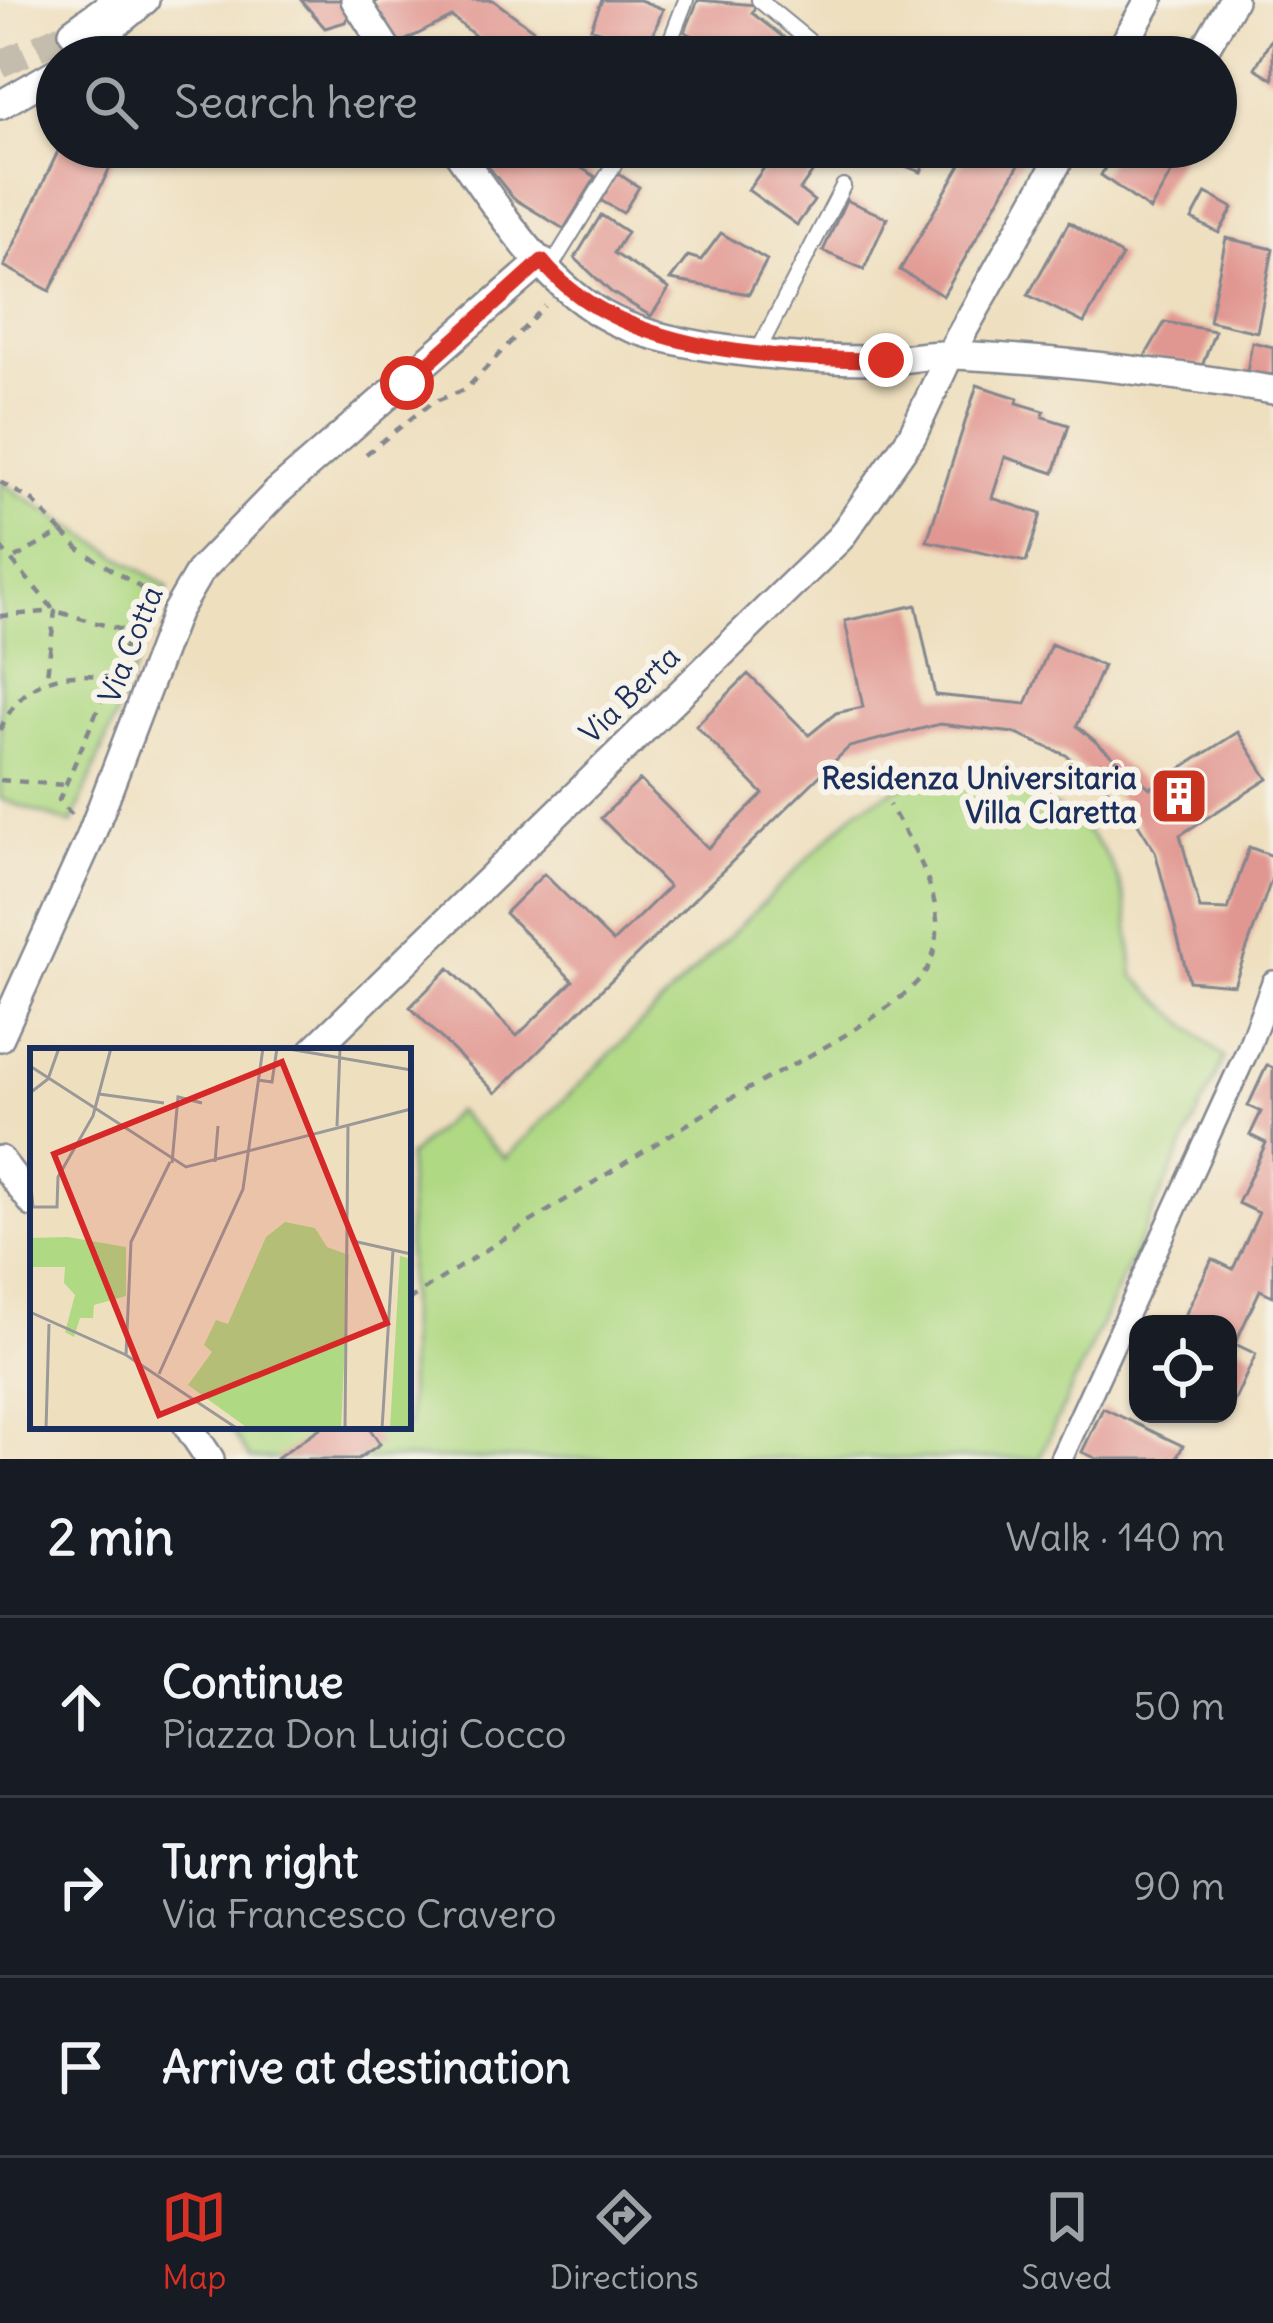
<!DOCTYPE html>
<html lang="en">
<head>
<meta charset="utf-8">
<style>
	:root { --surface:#171b24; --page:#242831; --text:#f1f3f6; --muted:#9ea1a6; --line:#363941; --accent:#d93025 }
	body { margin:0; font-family:Delius,sans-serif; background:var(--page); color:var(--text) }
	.controls { position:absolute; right:36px; bottom:36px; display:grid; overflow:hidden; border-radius:24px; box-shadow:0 3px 9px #0004 }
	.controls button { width:108px; height:108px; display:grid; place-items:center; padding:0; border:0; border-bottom:3px solid var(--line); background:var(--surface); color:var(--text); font:60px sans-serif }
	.stop { position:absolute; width:36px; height:36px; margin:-27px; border:9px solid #d93025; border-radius:50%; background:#fff }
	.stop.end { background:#d93025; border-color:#fff; box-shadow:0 3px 12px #0008 }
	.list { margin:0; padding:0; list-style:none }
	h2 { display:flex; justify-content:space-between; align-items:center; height:156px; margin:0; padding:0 48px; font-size:51px }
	h2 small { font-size:39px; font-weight:400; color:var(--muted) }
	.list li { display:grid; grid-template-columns:78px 1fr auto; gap:36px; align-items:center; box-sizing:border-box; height:180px; padding:0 48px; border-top:3px solid var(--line) }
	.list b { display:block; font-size:45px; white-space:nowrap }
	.list p { margin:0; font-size:39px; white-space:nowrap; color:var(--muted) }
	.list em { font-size:39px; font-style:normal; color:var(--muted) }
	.icon { flex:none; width:66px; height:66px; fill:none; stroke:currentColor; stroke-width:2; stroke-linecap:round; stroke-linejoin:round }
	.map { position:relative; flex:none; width:1273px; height:1459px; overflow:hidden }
	.search { position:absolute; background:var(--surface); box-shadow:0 3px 9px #0004; left:36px; right:36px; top:36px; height:132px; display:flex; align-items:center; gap:30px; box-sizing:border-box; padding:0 42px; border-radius:66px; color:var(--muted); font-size:45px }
	.sheet { height:696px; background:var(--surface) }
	nav { display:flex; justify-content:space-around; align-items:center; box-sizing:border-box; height:168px; border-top:3px solid var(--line); background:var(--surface); font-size:33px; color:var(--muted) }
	nav a { display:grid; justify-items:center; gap:6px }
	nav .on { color:var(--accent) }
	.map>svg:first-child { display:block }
	.green { fill:#b0d984; stroke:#668471; stroke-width:3 }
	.building { fill:#e19791 }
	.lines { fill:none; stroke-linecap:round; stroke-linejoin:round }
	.minor-tunnel { stroke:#c4bcac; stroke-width:27; stroke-dasharray:27 14; stroke-linecap:butt }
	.service-casing { stroke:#84878e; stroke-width:18 }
	.pedestrian-casing { stroke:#84878e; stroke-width:26 }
	.minor-casing { stroke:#84878e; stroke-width:32 }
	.path { stroke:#84878e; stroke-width:4.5; stroke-dasharray:9 9; stroke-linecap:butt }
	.service { stroke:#fff; stroke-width:14 }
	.pedestrian { stroke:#fff; stroke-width:21 }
	.minor { stroke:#fff; stroke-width:27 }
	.route { stroke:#d93025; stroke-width:15 }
	.labels { text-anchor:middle; stroke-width:12; stroke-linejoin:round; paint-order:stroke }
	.street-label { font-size:30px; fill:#1b2f5e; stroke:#f7f3e8 }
	.poi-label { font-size:30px; font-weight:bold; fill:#1b2f5e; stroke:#f7f3e8; text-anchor:end }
	.inset-road { fill:none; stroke:#9a9998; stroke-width:3 }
	.view { fill:#d62828; fill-opacity:0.15; stroke:#d62828; stroke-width:6 }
	.inset-edge { fill:none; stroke:#1b2f5e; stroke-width:6 }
</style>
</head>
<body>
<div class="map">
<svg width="1273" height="1459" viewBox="0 0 1273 1459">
	<rect width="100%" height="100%" fill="#f7f3e8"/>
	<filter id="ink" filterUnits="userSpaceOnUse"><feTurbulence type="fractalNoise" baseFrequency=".00833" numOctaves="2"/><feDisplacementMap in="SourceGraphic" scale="24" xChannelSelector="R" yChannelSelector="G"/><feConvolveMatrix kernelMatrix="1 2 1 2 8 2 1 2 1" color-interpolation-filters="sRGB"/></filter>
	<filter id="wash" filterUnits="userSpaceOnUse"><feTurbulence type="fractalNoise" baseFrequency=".004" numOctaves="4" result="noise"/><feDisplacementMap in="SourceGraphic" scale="48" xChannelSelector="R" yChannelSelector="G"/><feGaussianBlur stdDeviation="2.7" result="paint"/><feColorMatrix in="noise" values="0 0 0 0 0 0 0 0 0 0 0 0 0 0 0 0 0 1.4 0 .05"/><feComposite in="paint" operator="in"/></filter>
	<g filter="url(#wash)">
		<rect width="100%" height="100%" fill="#eedfbf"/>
		<path class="green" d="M0,482L168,587L72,824L0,799Z
			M940,776C1020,777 1106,816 1125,902C1130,926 1131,952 1134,976L1224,1058L1039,1459H250L229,1426H408V1157L456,1111L505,1158L858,809L900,787Z"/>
		<g id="blocks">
			<path class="building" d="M301,0H348L349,15L345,22L325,28Z
				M380,0H493L539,34L520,57H501L452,17L398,44L372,4Z
				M602,0H640L663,9L647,50L591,28Z
				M698,0L756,5L752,13L809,57H738L685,32Z
				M1273,36V79L1255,68Z
				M60,147H120L50,291L4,266Z
				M473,147H524L535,161L547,147L596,177L564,229L513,198Z
				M779,147H830L800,190L814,201L797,225L748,190Z
				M857,147H931L921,172Z
				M971,147H1029L943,296L900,270Z
				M1117,147H1186L1150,210L1101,175Z
				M617,173L639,187L623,213L600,200Z
				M1206,193L1233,208L1219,233L1192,219Z
				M846,200L887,218L864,269L823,251Z
				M601,215L627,232L614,253L669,289L651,316L611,292L575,258Z
				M1069,222L1122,256L1084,323L1028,295Z
				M721,233L767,260L749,294L670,280L688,256L701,260Z
				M1226,238L1273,249L1257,332L1209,321Z
				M1165,322L1215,331L1202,366L1144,358Z
				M1252,342L1273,347V375L1247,372Z
				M977,385L1018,398L1017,403L1044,411L1043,417L1069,425L1054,473L1005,457L992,498L1041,514L1026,562L927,541Z
				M916,605L935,695L1026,704L1051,644L1103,666L1077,726L1150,788L1238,732L1268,779L1180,835L1200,909L1228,910L1249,847L1273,856V875L1234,985L1189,981L1155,851L1125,803L1066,755L1014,733L940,724L849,747L496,1093L410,1007L449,968L517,1036L573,981L505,913L544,874L613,942L669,887L601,818L640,780L708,848L763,794L696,726L748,674L809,735L836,713L863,707L845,621Z
				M1267,1065L1273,1068V1296L1260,1290L1235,1344L1256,1354L1226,1419L1215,1414H1228V1324H1181L1212,1259L1233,1269L1259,1213L1238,1203L1266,1143L1250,1135L1261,1112L1248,1106Z
				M1103,1408L1183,1446L1176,1459H1098L1082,1452Z
				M323,1426H368L380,1444L358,1459H275Z"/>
		</g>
	</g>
	<g filter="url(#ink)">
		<use href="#blocks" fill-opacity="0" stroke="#84878e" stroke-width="3"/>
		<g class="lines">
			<path class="minor-tunnel" d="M0,64L73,32"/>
			<defs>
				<path id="service" d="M759,0L809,41
					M664,57L686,0
					M549,270L625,147
					M758,351L843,186"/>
				<path id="pedestrian" d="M1061,1459L1248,1049L1273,982"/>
				<path id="minor" d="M355,0L392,57
					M73,32L113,3L134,10
					M1127,40L1155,57
					M77,57L145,0
					M1117,57L1149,0
					M1200,57L1233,0
					M0,105L57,72
					M454,147C497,207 545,287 613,320C674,351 814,361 883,360C907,360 932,353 956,355C1062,360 1168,373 1273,390
					M0,1037L90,838L176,612L200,571L276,493L542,261
					M313,1051L840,538L912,436L950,354L1066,147
					M0,1160L33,1203
					M188,1426L210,1459"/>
			</defs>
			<use href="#service" class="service-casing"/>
			<use href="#pedestrian" class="pedestrian-casing"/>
			<use href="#minor" class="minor-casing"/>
			<path class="path" d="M366,454L431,403L466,389L545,306
				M0,482L33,501L62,532
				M0,547L55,611L129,632
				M15,558L62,532L79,549L157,598
				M0,616L55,611L47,675
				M0,730C22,681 59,668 111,678
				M0,780L65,785
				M72,815L59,800L148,592
				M408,1300C507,1236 608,1173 709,1111C759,1080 904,1014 928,967C955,913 916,850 889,805"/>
			<use href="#service" class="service"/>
			<use href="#pedestrian" class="pedestrian"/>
			<use href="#minor" class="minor"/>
		</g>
	</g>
	<g class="lines" filter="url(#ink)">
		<path class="route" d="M407,383L542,261C617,354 775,359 886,360"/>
	</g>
	<defs>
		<symbol id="building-square" viewBox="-11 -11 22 22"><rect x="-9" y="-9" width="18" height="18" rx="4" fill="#c8321e" stroke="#f7f3e8"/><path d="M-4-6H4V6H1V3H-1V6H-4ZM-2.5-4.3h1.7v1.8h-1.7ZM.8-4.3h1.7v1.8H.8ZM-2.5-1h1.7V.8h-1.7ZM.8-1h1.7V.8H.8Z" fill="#fff"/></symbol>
	</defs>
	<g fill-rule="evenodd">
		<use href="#building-square" x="1146" y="763" width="66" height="66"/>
	</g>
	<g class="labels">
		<g class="street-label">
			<text transform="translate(131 645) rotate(-68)" y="10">Via Cotta</text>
			<text transform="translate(630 695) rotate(-44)" y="10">Via Berta</text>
		</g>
		<g class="poi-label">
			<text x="1137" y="789">Residenza Universitaria<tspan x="1137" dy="34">Villa Claretta</tspan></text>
		</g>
	</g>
	<g transform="translate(30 1048)">
		<rect width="381" height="381" fill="#eedfbf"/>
		<path d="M255,174L285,180L297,199L319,207L311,381H219L158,337L182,304L174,297L186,272L198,276L236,189ZM38,189L96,199V248L64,257L63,270H50L44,289L35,284L45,247L34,235L35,219H0V190ZM370,208L381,211V381H360Z" fill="#b0d984"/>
		<path class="inset-road" d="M253,0L381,22M0,18L156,119L381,61M228,32L242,34L247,0M0,45L18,31L29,0M69,46L134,55M307,78L310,0M185,114L188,78M142,115L148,49L172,55M0,128L3,159H27L28,129L63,68L81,0M323,193L381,206M0,264L96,307L208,381M96,307L101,194L140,114M129,326L213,141L233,0M16,381L19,276M315,381L318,76M352,381L363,202"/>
		<path class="view" d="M252,14L357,275L129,367L24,106Z"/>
		<rect width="381" height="381" class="inset-edge"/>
	</g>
</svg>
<div class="controls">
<button><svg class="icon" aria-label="locate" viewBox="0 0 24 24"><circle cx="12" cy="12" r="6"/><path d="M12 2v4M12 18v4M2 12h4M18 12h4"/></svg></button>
</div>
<div class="stop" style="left:407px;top:383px"></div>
<div class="stop end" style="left:886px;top:360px"></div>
<div class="search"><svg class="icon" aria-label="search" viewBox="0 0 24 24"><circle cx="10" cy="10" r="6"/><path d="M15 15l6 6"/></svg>Search here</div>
</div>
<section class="sheet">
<h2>2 min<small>Walk · 140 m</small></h2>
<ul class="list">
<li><svg class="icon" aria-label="ahead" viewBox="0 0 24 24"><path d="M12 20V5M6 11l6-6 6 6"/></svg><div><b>Continue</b><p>Piazza Don Luigi Cocco</p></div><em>50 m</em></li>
<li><svg class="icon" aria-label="right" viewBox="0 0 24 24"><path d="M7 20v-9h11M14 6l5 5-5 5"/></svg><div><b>Turn right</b><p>Via Francesco Cravero</p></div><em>90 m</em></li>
<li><svg class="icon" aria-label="arrive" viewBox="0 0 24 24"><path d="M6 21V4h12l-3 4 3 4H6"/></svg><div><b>Arrive at destination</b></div></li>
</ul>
</section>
<nav>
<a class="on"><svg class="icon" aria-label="map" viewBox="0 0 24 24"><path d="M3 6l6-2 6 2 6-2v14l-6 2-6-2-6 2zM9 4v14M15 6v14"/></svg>Map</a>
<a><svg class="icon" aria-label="directions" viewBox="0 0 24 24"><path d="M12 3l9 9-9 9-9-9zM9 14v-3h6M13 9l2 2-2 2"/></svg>Directions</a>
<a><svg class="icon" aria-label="saved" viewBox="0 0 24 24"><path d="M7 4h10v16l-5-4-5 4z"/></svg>Saved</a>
</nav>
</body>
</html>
